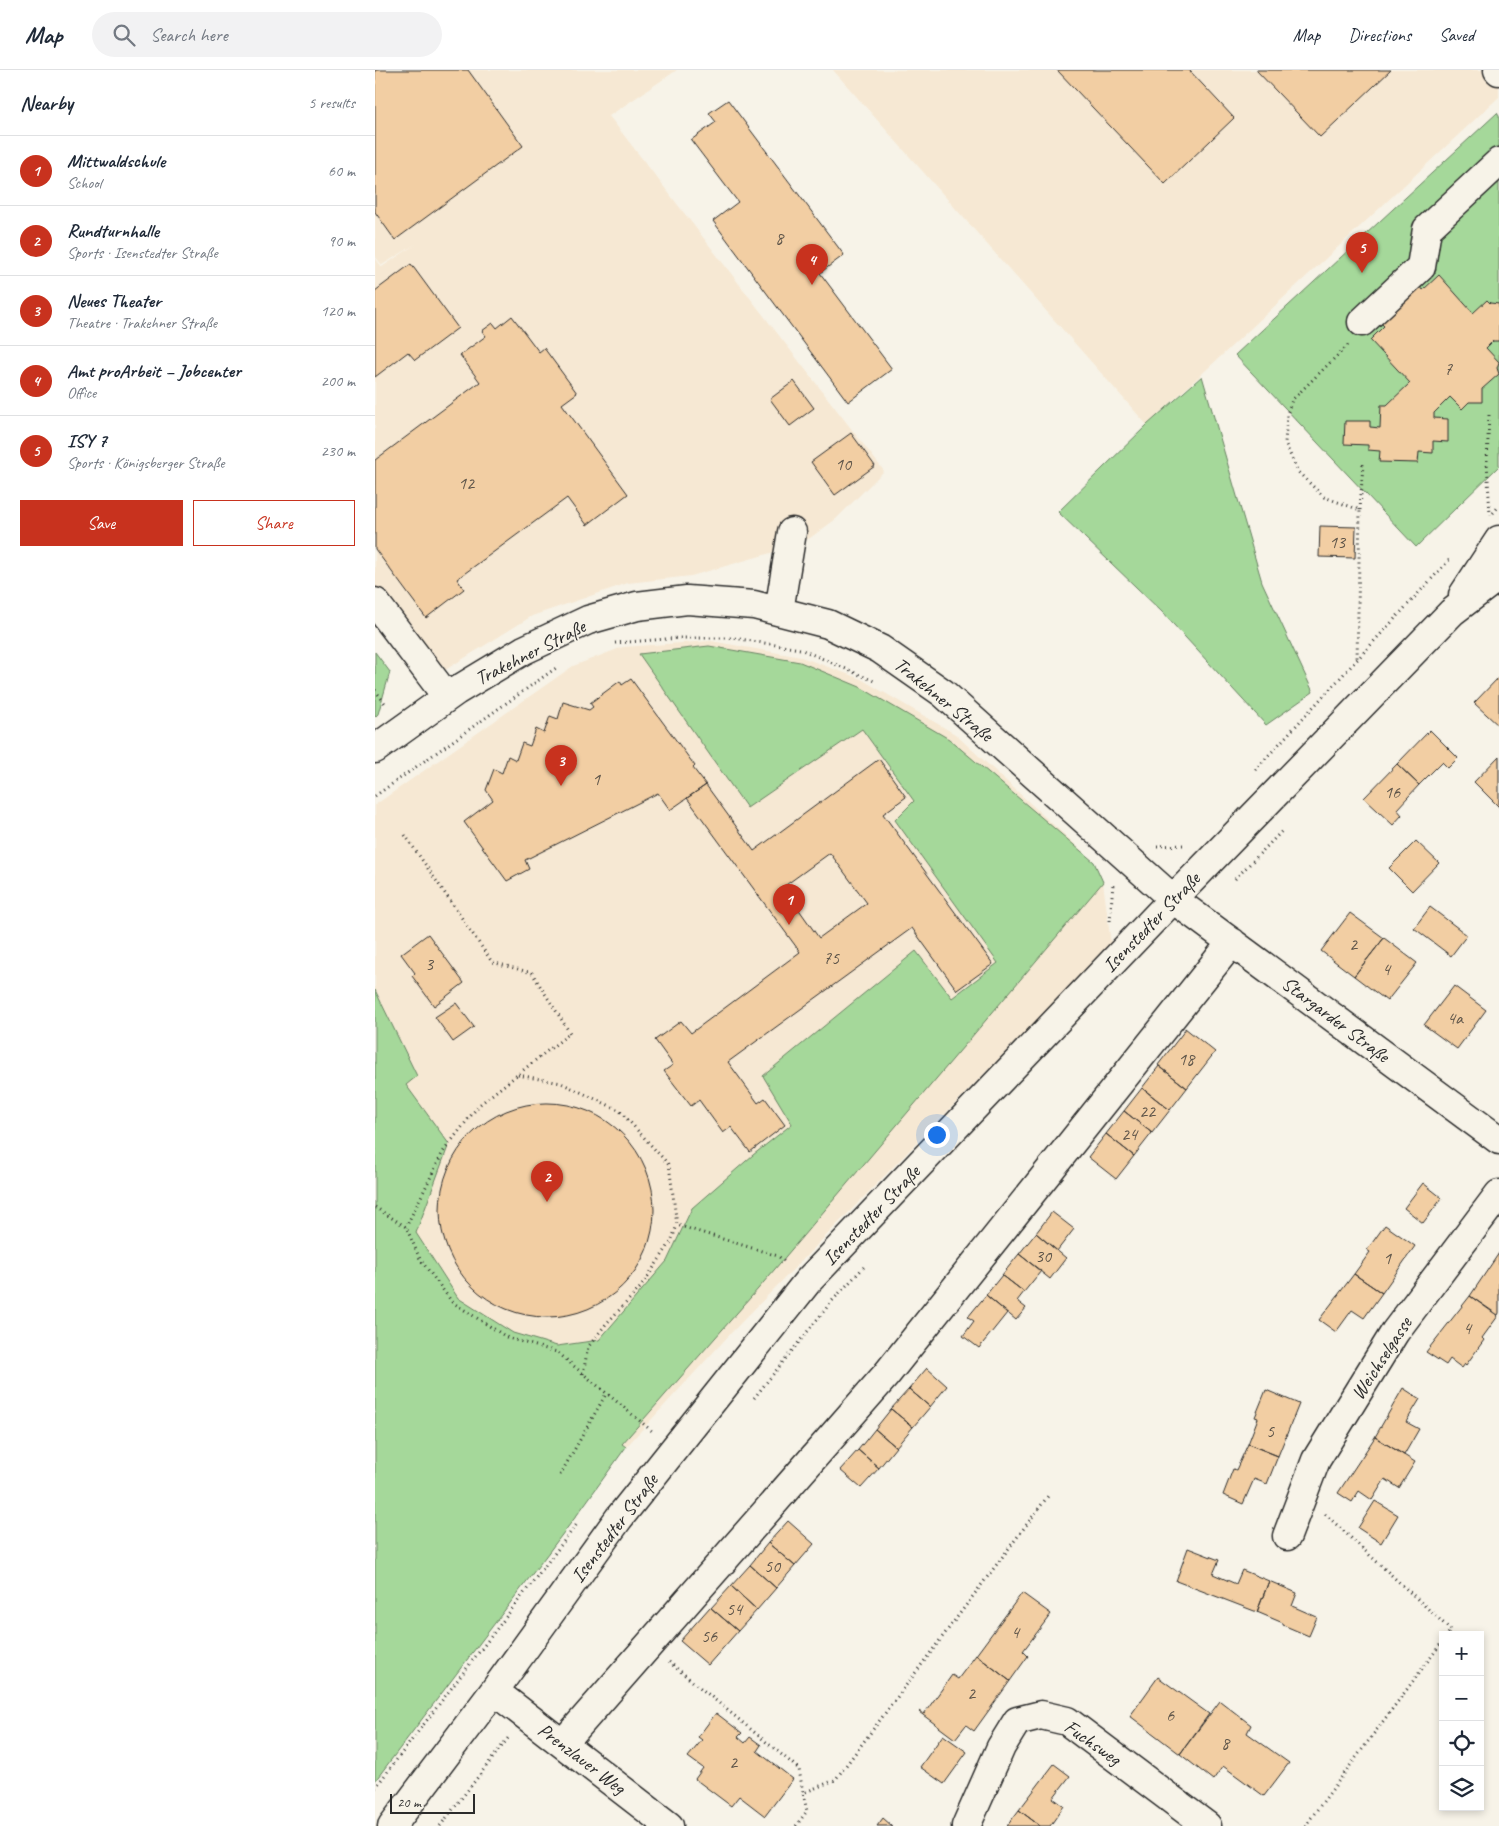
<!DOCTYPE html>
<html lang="en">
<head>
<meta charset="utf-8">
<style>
	:root { --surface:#fff; --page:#f2f2f3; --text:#1f2937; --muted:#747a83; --line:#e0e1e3; --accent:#c8321e }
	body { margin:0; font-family:Caveat,sans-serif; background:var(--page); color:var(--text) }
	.controls { position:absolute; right:15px; bottom:15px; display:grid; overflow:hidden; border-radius:0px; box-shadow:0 2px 8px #0003 }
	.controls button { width:45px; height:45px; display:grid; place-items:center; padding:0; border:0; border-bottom:1px solid var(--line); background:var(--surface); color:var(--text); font:25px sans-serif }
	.scale { position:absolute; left:15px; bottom:12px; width:85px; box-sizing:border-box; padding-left:5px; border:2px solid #2b2b2b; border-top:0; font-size:14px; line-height:18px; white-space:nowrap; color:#2b2b2b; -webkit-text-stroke:4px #f7f3e8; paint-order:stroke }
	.you { position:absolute; left:561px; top:1064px; width:18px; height:18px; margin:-12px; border:4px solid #fff; border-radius:50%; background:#1a73e8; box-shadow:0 0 0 8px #1a73e833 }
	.badge { display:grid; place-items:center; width:32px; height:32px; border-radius:50%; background:var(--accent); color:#fff; font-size:16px; font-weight:700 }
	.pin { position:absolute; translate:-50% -41px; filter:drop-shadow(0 1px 2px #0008) }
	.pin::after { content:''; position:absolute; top:26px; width:18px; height:15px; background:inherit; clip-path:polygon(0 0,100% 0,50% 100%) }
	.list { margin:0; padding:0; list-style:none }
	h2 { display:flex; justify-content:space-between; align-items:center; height:65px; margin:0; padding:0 20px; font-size:21px }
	h2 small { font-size:16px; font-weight:400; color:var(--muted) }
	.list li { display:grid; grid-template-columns:32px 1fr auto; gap:15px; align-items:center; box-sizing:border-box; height:70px; padding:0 20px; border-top:1px solid var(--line) }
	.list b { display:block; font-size:19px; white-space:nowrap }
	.list p { margin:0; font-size:16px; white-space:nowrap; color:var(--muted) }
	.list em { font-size:16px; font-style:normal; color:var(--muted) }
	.actions { display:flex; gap:10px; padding:15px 20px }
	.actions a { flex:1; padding:11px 0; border:1px solid var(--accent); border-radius:0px; text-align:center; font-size:18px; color:var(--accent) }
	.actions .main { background:var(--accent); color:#fff }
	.icon { flex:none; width:28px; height:28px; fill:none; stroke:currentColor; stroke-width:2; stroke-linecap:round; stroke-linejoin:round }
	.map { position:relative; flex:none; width:1124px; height:1756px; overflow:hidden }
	header { display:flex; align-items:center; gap:30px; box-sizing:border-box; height:70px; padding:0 25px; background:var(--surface); border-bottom:1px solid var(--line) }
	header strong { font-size:24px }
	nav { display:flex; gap:28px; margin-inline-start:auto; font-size:18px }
	.search { width:350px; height:45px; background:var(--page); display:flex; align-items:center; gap:12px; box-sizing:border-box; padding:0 18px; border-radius:28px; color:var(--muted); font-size:19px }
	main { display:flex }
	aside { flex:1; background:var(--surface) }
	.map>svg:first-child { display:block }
	.built { fill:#f6e8d3 }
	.green { fill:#a5d89a; stroke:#688262 }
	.building { fill:#f2cea3; stroke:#2b2b2b; fill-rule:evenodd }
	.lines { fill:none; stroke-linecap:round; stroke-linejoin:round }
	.minor-casing { stroke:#2b2b2b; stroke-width:31 }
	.path { stroke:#2b2b2b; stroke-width:3; stroke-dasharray:1 4; stroke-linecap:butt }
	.minor { stroke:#f7f3e8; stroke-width:28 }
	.labels { text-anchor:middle; stroke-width:4; stroke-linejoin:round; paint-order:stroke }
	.number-label { font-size:18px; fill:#5d5449 }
	.street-label { font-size:20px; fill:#2b2b2b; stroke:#f7f3e8 }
</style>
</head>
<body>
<header>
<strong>Map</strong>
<div class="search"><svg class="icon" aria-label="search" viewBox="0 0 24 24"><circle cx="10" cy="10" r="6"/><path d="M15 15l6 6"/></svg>Search here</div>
<nav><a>Map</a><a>Directions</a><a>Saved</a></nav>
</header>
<main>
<aside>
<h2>Nearby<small>5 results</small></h2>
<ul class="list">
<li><span class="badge">1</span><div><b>Mittwaldschule</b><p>School</p></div><em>60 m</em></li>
<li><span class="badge">2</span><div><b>Rundturnhalle</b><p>Sports · Isenstedter Straße</p></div><em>90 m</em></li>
<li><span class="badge">3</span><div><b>Neues Theater</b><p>Theatre · Trakehner Straße</p></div><em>120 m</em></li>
<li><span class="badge">4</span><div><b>Amt proArbeit – Jobcenter</b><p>Office</p></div><em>200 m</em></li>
<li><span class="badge">5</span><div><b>ISY 7</b><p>Sports · Königsberger Straße</p></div><em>230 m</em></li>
</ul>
<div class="actions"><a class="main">Save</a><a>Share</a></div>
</aside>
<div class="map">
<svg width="1124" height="1756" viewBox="0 0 1124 1756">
	<rect width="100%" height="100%" fill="#f7f3e8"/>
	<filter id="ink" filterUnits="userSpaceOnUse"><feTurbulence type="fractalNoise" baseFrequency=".02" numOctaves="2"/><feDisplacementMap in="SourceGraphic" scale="10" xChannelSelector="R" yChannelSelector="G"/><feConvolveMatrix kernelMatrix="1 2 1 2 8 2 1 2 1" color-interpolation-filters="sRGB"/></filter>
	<g filter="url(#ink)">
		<path class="built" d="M0,0H302L234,46L509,401L461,449L435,468L399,482L316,506L253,513L157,546L62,605L0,554V188L7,197L41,174L7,195L0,186Z
			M458,0H1124V27L772,355Z
			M336,571L426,587L486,609L580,664L719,792L728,812L736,874L358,1261L251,1377L80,1268L0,1196V735L198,596L248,577Z"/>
		<path class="green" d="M1122,43L1124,46V396L1041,477L860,285Z
			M827,306L887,512L938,622L891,655L787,542L683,442L772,355Z
			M334,576L425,592L485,617L574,669L719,792L728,812L383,1219L247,1374L251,1377L202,1445L0,1711V920L42,1006L31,1015L74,1074L41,1163L83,1228L138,1263L182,1276L224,1270L292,1191L317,1138L378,1085L417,1054L388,1006L541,881L577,928L623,893L520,750L539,731L487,659L372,738L264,584Z
			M0,582L15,602L3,644L0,647Z"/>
		<path class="building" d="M0,0H93L148,76L20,170L0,142Z
			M682,0H814L859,48L790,114Z
			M881,0H1016L945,67Z
			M353,30L469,185L445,203L517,299L473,332L338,151L363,132L316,70L341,52L334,43Z
			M36,194L83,258L40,290L33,282L0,307V221Z
			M1064,205L1098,243L1112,230L1115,233L1124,234V271H1118L1111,278L1124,292L1122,298L1124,304L1107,319V332H1094L1087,339L1075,327L1059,343V348L1073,349V372L1058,371V383L1044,382L1043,393L1004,392L1005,381L993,380V375L969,374L970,351H995V357L1005,358L1006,335H1012L1035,313L995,270L1009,256L1006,253L1045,216L1048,220Z
			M137,246L164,282L169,278L202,323L187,334L253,424L212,455L192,428L82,509L89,519L51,548L0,479V390L105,312L85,285L111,266L107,261L118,253L122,258Z
			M419,311L439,338L415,356L395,329Z
			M476,363L500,396L460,425L436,392Z
			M945,456L981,457L980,488L944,487Z
			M1124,607V656L1099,633Z
			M256,609L320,696L318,698L331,715L295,740L283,723L150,790L154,799L132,811L89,752L118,730L111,720L119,699L127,703L133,686L141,690L147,673L155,676L161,659L169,663L175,646L183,649L188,632L214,640L218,637L215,633L245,611L247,615Z
			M1055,660L1083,688L1073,698L1067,692L1044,715L1022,694Z
			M1124,686V737L1099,712Z
			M504,689L531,727L508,744L618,894L582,920L537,858L353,992L383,1033L390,1028L410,1055L375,1082L356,1057L348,1063L324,1030L316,1036L289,1001L298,995L280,970L306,951L316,963L425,882L312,728L331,715L379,781ZM455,783L492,833L444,868L408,817Z
			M1022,694L1044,715L1022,739L1027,745L1018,755L989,728Z
			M1041,771L1064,793L1037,821L1014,798Z
			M1055,837L1092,865L1076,886L1039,858Z
			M975,843L1009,868L979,906L946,881Z
			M53,864L89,913L59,936L37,906L40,903L26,884Z
			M1009,868L1042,893L1012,931L979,906Z
			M1079,916L1111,940L1082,979L1049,955Z
			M81,933L99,957L78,972L60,947Z
			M810,958L840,982L812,1018L783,995L810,960Z
			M784,996L812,1018L795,1040L767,1018Z
			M767,1018L795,1040L777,1063L749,1041Z
			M65 1140a107 107 0 1 1 214 0a107 107 0 1 1-214 0Z
			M749,1041L777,1063L759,1086L731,1064Z
			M731,1064L759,1086L741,1109L713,1087Z
			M1048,1113L1067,1128L1048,1153L1029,1138Z
			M677,1142L699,1159L682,1181L661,1163Z
			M1010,1155L1040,1176L1007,1223L979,1204L995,1182L992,1180Z
			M661,1163L691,1188L675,1209L644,1184Z
			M1124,1183V1243L1123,1245L1095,1226Z
			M644,1184L666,1201L649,1222L627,1205Z
			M979,1204L1007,1223L989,1248L977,1240L961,1262L944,1250Z
			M627,1205L649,1222L642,1231L651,1238L641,1250L611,1225Z
			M611,1225L632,1243L604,1278L588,1266L599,1251L593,1247Z
			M1095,1226L1123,1246L1107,1268L1109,1270L1091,1295L1090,1294L1087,1298L1075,1289L1071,1295L1051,1282Z
			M552,1298L572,1316L555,1337L534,1319Z
			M1028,1318L1045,1329L1031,1352L1044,1359L1029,1385L1000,1367Z
			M534,1319L555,1337L538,1357L516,1339Z
			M891,1320L924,1334L903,1386L873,1374L883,1348L880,1347Z
			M516,1339L538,1357L521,1377L500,1359Z
			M500,1359L521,1377L504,1398L483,1380Z
			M1000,1367L1040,1392L1024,1418L1010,1409L997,1430L984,1421L977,1432L963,1423Z
			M873,1374L903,1386L892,1414L879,1409L868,1434L848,1425L858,1399L861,1400Z
			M483,1380L504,1398L486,1418L465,1400Z
			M1000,1431L1023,1445L1006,1473L983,1458Z
			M413,1451L439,1474L420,1496L393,1473Z
			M393,1473L420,1496L401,1518L375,1495Z
			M813,1478L844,1490L838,1504L861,1514L867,1500L894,1511L882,1542L801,1511Z
			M375,1495L401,1518L382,1540L356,1516Z
			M894,1511L922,1523L917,1536L942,1547L934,1566L908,1555V1553L882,1542Z
			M356,1516L382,1540L363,1561L336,1538Z
			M647,1523L676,1544L648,1581L653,1586L635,1611L601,1585Z
			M335,1537L363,1561L333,1595L305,1571Z
			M601,1585L635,1611L599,1661L591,1655L580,1669L544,1642L545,1641L549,1644L577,1605L583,1609Z
			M783,1607L834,1644L805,1684L755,1646Z
			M845,1631L876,1655L872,1663L914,1693L889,1726L848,1696L838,1710L805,1684Z
			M341,1643L367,1663L363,1667L370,1673L375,1667L386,1675L382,1681L418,1709L390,1746L364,1726L356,1736L320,1709L328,1698L313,1687L327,1670L323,1667Z
			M568,1665L592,1682L569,1714L545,1697Z
			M679,1694L695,1706L678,1728L689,1736L675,1756H665L644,1740Z
			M644,1740L665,1756H632Z
			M508,1748L517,1756H502Z"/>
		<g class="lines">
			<defs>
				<path id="minor" d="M1123,0L1124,1
					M987,252L1046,197L1052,159L1124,92
					M1088,525L1124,470
					M0,532L72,627
					M404,541L417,462
					M0,679L81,621L149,580L213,550L262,536L312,530L379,535L453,554L505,579L568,623L798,829L1124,1070
					M912,1466L941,1390L1020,1262L1124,1124
					M119,1621L294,1756
					M188,1673L511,1305L857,872
					M17,1756L119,1621L244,1448L433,1211L798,829L1077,542L1124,506
					M591,1756L626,1677L642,1651L666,1645L692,1651L832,1756"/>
			</defs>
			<use href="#minor" class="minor-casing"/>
			<path class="path" d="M973,275L917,330L912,344L910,373L923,402L949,427L985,440L982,590
				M1114,345L1112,391L1115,445
				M985,440L988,394
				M1118,443L1124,436
				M240,573L304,568H359L425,579L499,611
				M0,620L12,636
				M880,700L1076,488
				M0,726L181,598
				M30,765L117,892L157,903L195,963L104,1035L68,1082L31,1157
				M782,776L810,775
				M860,809L908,760
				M735,851L738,814
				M143,1005L186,1013L244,1040L294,1095L302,1155L403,1186L411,1193
				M0,1137L31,1157L45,1189L77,1232L133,1268L182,1282L277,1361
				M208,1304L213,1277L231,1254L265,1218L296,1172L302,1155
				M379,1328L457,1231L489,1197
				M185,1405L231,1324
				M950,1444L1076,1560L1072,1565
				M294,1592L424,1699L428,1723
				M0,1718L202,1454
				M65,1756L134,1667
				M421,1756L432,1741L428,1723L460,1710L673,1426
				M930,1756L1068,1571"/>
			<use href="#minor" class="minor"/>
		</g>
	</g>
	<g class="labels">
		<g class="number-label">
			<text x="404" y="174">8</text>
			<text x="1073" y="305">7</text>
			<text x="468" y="400">10</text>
			<text x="91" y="419">12</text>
			<text x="962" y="478">13</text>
			<text x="221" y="715">1</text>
			<text x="1017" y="728">16</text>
			<text x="978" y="880">2</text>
			<text x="456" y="894">75</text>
			<text x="54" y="900">3</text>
			<text x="1011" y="905">4</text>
			<text x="1080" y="954">4a</text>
			<text x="811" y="995">18</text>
			<text x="772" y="1047">22</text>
			<text x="754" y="1070">24</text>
			<text x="668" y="1192">30</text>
			<text x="1012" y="1194">1</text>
			<text x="1092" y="1264">4</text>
			<text x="895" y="1367">5</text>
			<text x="397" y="1502">50</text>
			<text x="359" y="1545">54</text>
			<text x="640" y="1568">4</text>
			<text x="334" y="1572">56</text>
			<text x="596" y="1629">2</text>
			<text x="795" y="1651">6</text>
			<text x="850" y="1679">8</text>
			<text x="358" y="1698">2</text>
		</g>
		<g class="street-label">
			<text transform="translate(155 582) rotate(-27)" y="7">Trakehner Straße</text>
			<text transform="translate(569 629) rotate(39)" y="7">Trakehner Straße</text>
			<text transform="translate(776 852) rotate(-46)" y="7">Isenstedter Straße</text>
			<text transform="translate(961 949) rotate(37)" y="7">Stargarder Straße</text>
			<text transform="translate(496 1145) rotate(-46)" y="7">Isenstedter Straße</text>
			<text transform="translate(1006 1288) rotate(-57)" y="7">Weichselgasse</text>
			<text transform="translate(239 1458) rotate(-53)" y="7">Isenstedter Straße</text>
			<text transform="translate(718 1672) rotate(35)" y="7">Fuchsweg</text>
			<text transform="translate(207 1688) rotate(37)" y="7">Prenzlauer Weg</text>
		</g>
	</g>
</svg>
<div class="controls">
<button>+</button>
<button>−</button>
<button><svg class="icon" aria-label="locate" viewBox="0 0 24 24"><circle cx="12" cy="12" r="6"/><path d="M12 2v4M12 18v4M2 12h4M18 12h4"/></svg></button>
<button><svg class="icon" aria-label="layers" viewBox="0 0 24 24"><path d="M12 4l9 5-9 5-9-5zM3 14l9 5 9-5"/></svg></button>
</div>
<div class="scale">20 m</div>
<div class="you"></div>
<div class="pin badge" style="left:414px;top:855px">1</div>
<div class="pin badge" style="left:172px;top:1132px">2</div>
<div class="pin badge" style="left:186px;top:716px">3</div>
<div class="pin badge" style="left:437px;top:215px">4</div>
<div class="pin badge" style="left:987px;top:203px">5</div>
</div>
</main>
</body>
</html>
